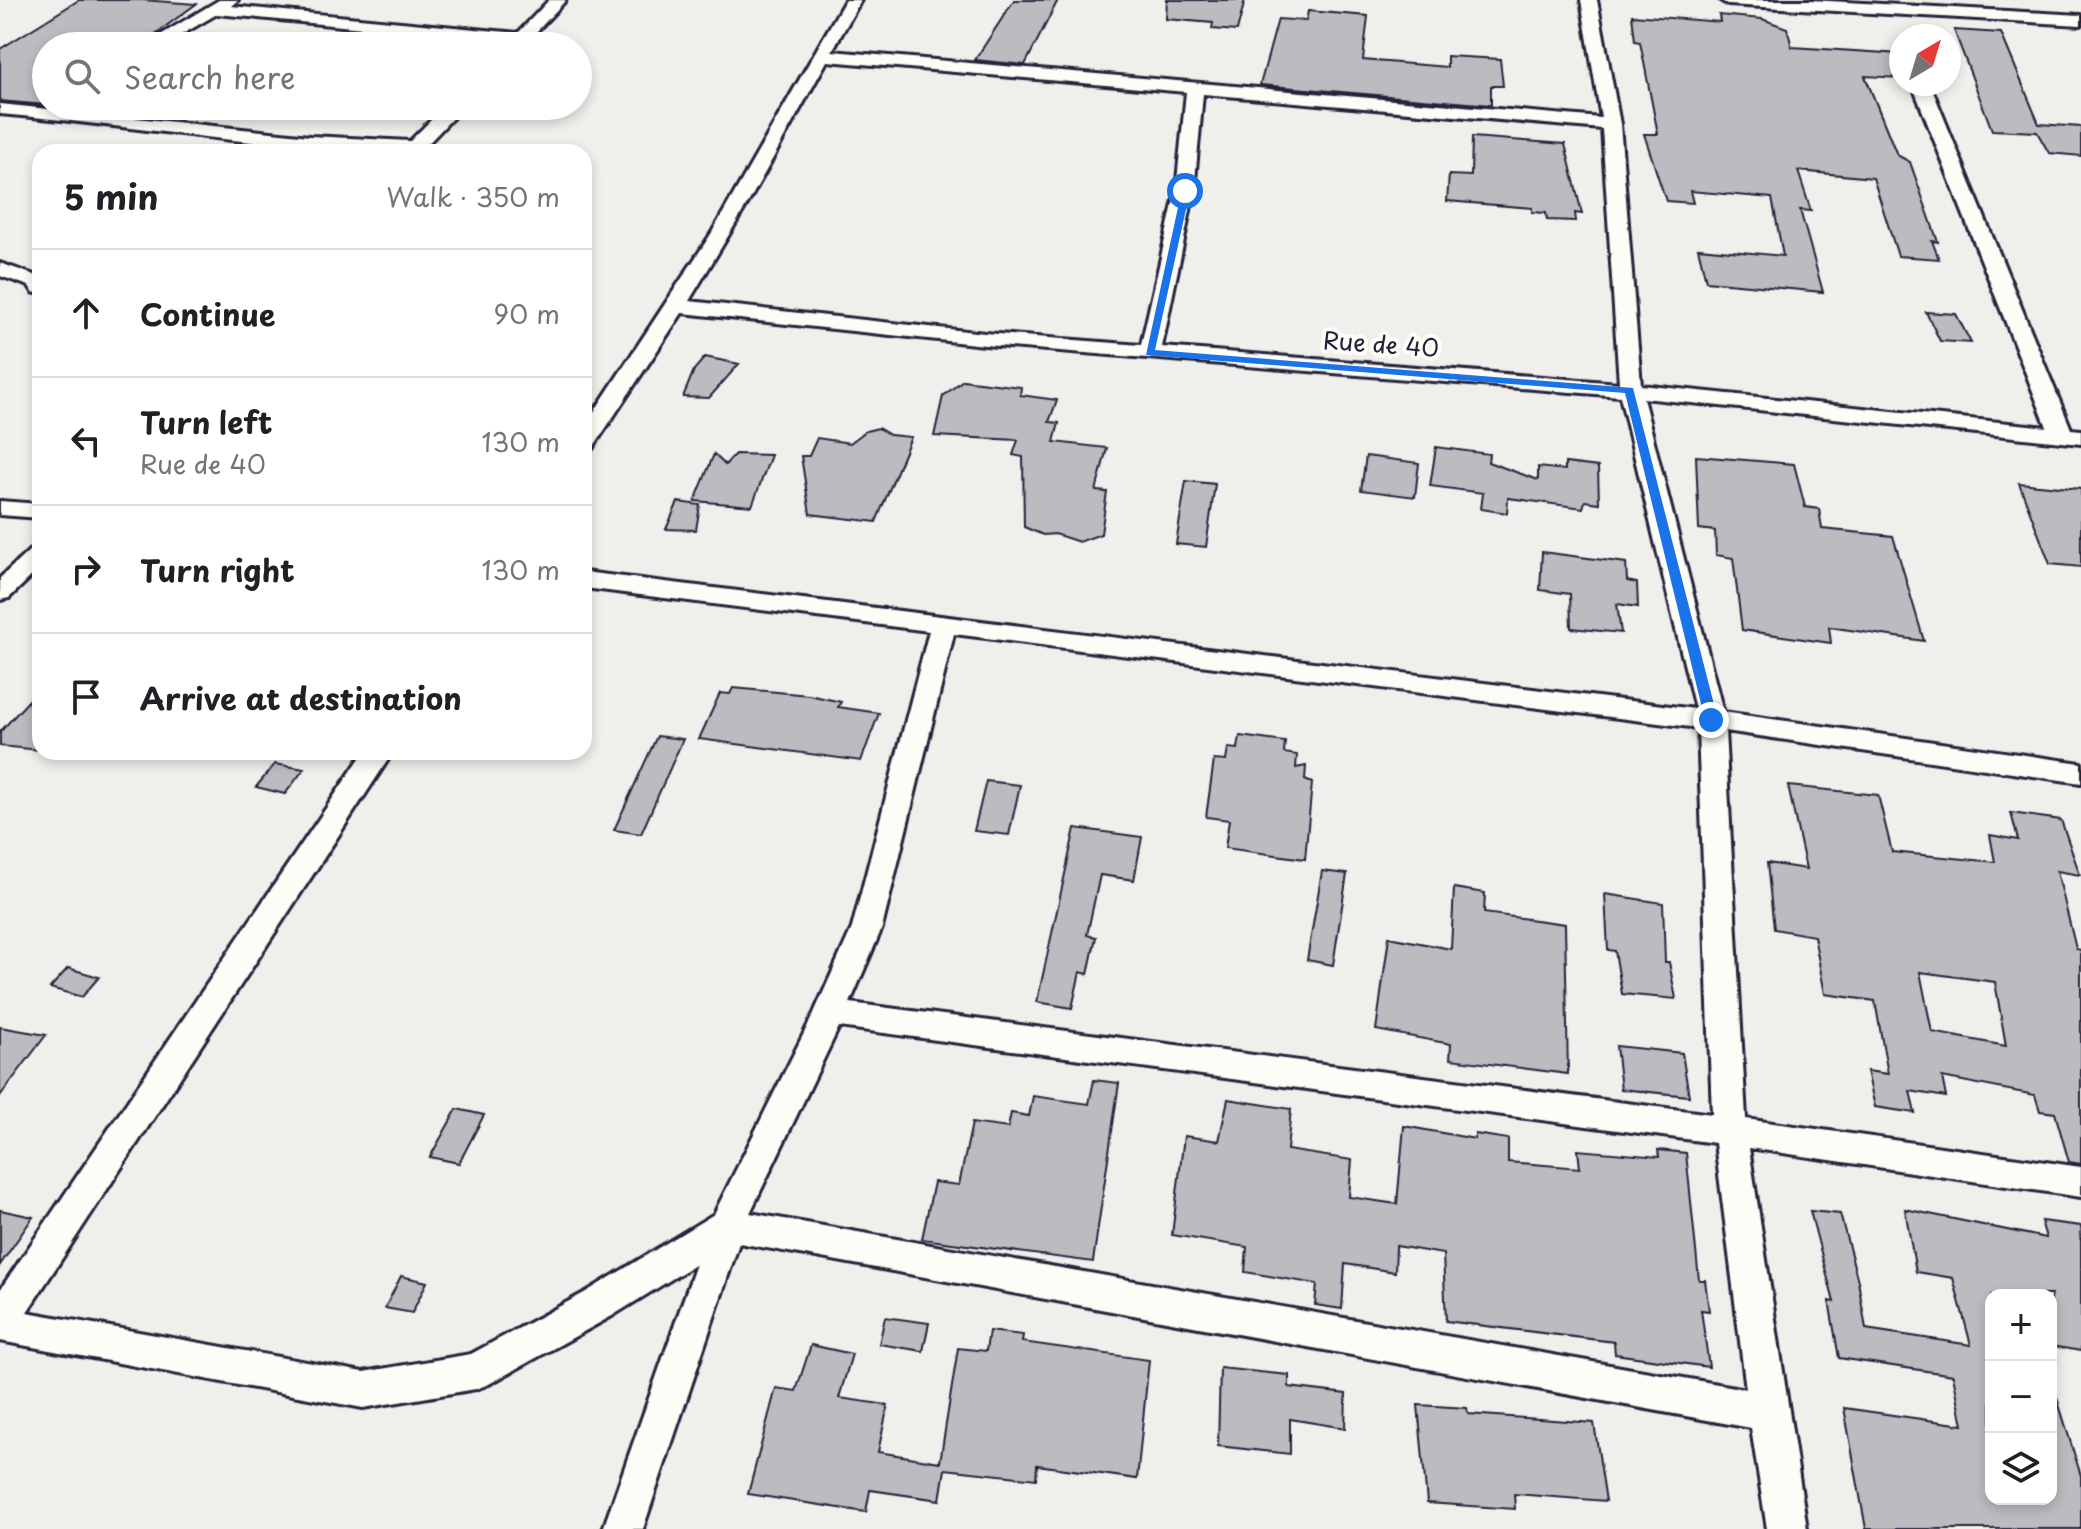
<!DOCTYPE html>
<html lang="en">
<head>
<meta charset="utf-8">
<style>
	:root { --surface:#fff; --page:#f6f6f6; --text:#202124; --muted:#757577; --line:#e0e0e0 }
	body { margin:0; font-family:"Playpen Sans",sans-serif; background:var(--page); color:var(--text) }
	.controls { position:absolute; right:24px; bottom:24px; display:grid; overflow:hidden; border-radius:16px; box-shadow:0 4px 12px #0003 }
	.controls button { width:72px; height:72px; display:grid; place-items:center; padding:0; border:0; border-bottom:2px solid var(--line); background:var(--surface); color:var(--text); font:40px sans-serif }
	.compass { position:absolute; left:1889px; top:24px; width:72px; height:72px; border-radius:50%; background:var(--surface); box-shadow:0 4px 12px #0003; rotate:38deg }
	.stop { position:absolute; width:24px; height:24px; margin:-18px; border:6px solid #1a73e8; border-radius:50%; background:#fff }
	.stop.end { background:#1a73e8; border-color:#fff; box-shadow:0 2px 8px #0008 }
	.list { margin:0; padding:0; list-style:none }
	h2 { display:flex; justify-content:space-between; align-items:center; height:104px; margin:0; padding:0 32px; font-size:34px }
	h2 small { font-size:26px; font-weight:400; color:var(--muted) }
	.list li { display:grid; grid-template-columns:52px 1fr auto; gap:24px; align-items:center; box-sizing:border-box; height:128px; padding:0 32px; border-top:2px solid var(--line) }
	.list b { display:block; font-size:30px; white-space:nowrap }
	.list p { margin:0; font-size:26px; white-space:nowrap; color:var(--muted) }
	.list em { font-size:26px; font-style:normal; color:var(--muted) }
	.icon { flex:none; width:44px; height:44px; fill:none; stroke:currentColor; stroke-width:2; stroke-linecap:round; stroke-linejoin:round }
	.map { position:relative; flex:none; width:2081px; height:1529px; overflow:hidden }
	.search { position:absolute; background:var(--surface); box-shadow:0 4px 12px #0003; left:32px; top:32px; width:560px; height:88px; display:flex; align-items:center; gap:20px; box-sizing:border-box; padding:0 28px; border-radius:44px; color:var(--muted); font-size:30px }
	.panel { position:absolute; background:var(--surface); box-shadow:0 4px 12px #0003; left:32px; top:144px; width:560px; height:616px; border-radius:24px }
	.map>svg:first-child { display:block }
	.building { fill:#bcbcc0; stroke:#22223b; stroke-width:2; fill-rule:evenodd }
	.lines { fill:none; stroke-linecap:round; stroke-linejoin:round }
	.minor-casing { stroke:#22223b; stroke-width:6 }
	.minor { fill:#fdfcf7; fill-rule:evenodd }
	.route { fill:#1a73e8 }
	.labels { text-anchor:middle; stroke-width:8; stroke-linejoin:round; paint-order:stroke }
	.far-street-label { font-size:24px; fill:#22223b; stroke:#fdfcf7 }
</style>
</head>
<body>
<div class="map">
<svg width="2081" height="1529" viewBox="0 0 2081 1529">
	<rect width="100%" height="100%" fill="#f0efec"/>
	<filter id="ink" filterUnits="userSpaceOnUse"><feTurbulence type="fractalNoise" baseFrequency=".0125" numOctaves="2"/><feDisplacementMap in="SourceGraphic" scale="16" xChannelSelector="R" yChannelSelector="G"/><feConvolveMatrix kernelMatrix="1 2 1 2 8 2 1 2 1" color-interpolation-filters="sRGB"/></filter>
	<g filter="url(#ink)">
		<path class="building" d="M79,0H142L196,4L139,46H46V105L0,101V49Z
			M1014,0H1058L1025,65L975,60Z
			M1167,0H1245L1237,31L1212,29L1213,23L1166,19Z
			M1308,11L1368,16L1363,60L1447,67V56L1500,59L1503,86H1491V105L1260,85L1278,19L1306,21Z
			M1632,15L1720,22L1719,15L1762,19L1787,28L1792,47L1901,54V78L1865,76L1897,155L1910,162L1938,242L1932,241L1939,259L1898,256L1873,178L1798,171L1811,211L1800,210L1823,292L1706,281L1698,248L1783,256L1772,198L1690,191L1693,203L1666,201L1644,134H1658L1640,42L1635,41Z
			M1954,30L2001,33L2039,124L2081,127V156L2049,153L2037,132L1992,130Z
			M1472,137L1565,144L1582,214L1575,213L1576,221L1547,220L1546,213L1532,212V208L1447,201L1449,175L1471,176Z
			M1926,312L1956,314L1971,343L1940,341Z
			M705,357L739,364L709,398L683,397L694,370Z
			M963,380L1021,387L1020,395L1057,400L1049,422L1059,423L1054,442L1107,448L1096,491L1107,492L1101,534L1079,542L1055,534L1043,535L1024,527L1023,457L1013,455L1018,440L934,436L943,396Z
			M878,428L890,435L911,437L876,522L810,514L801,456H809L817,438L850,443L866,431Z
			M1436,447L1489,454L1488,462L1538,480V467L1565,470V463L1598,467L1599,503L1585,501L1583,508L1508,498L1507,513L1481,509L1483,493L1430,486Z
			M714,454L725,465L735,454L771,455L752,506L695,501Z
			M1366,456L1419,463L1415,497L1361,490Z
			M1696,456L1794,464L1805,507L1819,509L1822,529L1893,536L1924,641L1829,627L1831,643L1742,630L1733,558L1716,555L1715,531L1699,529Z
			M1186,481L1215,484L1206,547L1176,544Z
			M2019,483L2081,489V567L2050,564Z
			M678,502L700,505L696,530L666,529Z
			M1542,552L1626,563L1627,581L1637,583L1638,607L1617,604L1621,633L1571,628L1570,594L1540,590Z
			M40,688V750L0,746V732Z
			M733,688L809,695L841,702L838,707L879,713L861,761L699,739L720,693L730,694Z
			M657,736L683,739L641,834L614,830Z
			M1240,736L1285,742L1284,753L1297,755L1296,768L1306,766L1305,780L1312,783L1305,859L1225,848L1229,820L1206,817L1214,760L1226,761L1228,748L1238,749Z
			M275,764L304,769L285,794L256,787Z
			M986,781L1020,785L1009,835L974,831Z
			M1788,786L1878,795L1892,852L1995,862L1990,835L2018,840L2011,813L2061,820L2080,875L2057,871L2076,949L2081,950V1164L2069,1162L2055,1113L2040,1111L2035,1095L1942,1077L1946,1097L1910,1091L1915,1113L1875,1107L1867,1071L1888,1074L1875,1001L1825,994L1814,936L1774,929L1767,863L1806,869ZM1920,972L1995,982L2006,1046L1932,1032Z
			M1075,828L1142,837L1134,880L1100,875L1087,935L1096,937L1088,974L1080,972L1072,1008L1037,1002Z
			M1322,871L1347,874L1333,965L1307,960Z
			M1454,888L1485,893L1484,913L1565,924L1568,1074L1450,1059L1451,1044L1376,1030L1389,937L1451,949Z
			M1605,894L1663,903L1665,962H1669L1676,999L1622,994L1615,951L1608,950Z
			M68,968L99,977L82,997L50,988Z
			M0,1027L46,1035L0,1096Z
			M1616,1046L1682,1053L1689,1096L1621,1089Z
			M1094,1080L1119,1083L1093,1262L922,1239L934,1182L959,1185L972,1123L1008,1128L1011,1113L1029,1116L1033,1096L1089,1104Z
			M1228,1099L1291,1109L1287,1150L1352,1160L1349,1197L1397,1204L1404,1126L1475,1139V1134L1508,1139V1162L1580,1168L1578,1150L1659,1157L1658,1150L1686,1153L1699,1280H1705L1709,1311L1701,1310L1709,1367L1615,1354L1614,1342L1446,1321L1443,1254L1396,1246L1395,1272L1345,1264L1342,1309L1315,1305L1317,1284L1245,1272L1247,1247L1172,1235L1184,1136L1219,1141Z
			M457,1109L484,1115L459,1163L430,1157Z
			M1905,1209L2046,1238L2041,1221L2081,1226V1351L2051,1346V1295H1991V1499H2051V1399L2057,1398L2081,1476V1529H1866L1844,1408L1963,1425L1953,1375L1839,1358L1829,1301L1834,1302L1810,1211L1840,1214L1858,1281L1866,1329L1971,1345L1953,1278L1916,1272Z
			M0,1210L33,1217L0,1265Z
			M401,1276L427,1282L412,1313L385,1308Z
			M885,1317L929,1323L923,1351L879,1344Z
			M989,1331L1023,1335L1022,1342L1149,1360L1137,1479L1037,1465L1036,1479L945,1469L940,1500L870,1490L866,1512L748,1494L776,1388L796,1391L811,1345L852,1354L839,1398L888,1405L878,1452L940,1462L958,1348L986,1351Z
			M1220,1368L1289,1375V1387L1346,1394L1345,1428L1290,1419V1454L1218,1446Z
			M1418,1405L1467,1408L1468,1414L1594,1423L1606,1501L1514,1494L1515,1509L1427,1503Z"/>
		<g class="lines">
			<defs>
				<path id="minor" d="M219,0H238L231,6L518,33L549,0H566L523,46H506L509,42L217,14L162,46H142Z
					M845,0H861L832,51L1601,118L1581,0H1597L1620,124L1641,385L2047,427L1912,84H1930L2071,429L2081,430V444L1643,398L1723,712L2081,763V783L1725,731L1746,1119L2081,1167V1197L1749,1148L1807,1529H1767L1751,1428L739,1243L643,1529H603L696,1264L612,1316L489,1384L476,1389L363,1408L0,1341V1290L364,752H393L27,1312L363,1372L471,1354L586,1292L714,1214L814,1013L852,928L929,631L584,588V572L1695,709L1620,396L985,345L682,313L592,449L584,451V427L711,234ZM827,61L1186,92L1176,191L1141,345L985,333L689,301L748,203ZM1203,94L1602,129L1619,383L1162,347L1194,191ZM954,634L1698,728L1712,1114L850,1003L882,928ZM839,1027L1715,1143L1746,1389L750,1213Z
					M1720,0H1811L2081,15V25L1728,5Z
					M0,104L310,136L410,141L445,106H464L420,152C280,152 140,126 0,114Z
					M0,263L40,277V294L33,292L29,286L0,276Z
					M0,501L40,504V518L0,515Z
					M40,546V568L9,598L0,600V578L31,549Z"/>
			</defs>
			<use href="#minor" class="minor-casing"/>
			<use href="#minor" class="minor"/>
		</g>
	</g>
	<path class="route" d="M1182,189L1190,191L1155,350L1633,388L1718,720L1716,723H1707L1705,720L1625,393L1146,355Z"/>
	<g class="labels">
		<g class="far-street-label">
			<text transform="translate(1381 345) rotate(4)" y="8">Rue de 40</text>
		</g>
	</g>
</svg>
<div class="controls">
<button>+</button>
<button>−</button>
<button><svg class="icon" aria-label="layers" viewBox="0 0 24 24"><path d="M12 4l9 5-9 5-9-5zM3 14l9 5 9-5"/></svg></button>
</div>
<svg class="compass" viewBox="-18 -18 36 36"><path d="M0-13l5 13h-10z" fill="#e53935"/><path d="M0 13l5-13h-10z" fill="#757577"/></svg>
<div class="stop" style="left:1185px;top:191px"></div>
<div class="stop end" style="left:1711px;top:720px"></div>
<div class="search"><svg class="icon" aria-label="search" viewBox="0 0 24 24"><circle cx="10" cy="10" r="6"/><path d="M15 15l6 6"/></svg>Search here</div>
<section class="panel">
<h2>5 min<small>Walk · 350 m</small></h2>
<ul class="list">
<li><svg class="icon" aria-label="ahead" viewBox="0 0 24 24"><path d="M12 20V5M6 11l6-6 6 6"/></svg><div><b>Continue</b></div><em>90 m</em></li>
<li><svg class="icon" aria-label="left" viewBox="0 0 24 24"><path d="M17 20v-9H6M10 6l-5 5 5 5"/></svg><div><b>Turn left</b><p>Rue de 40</p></div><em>130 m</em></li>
<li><svg class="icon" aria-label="right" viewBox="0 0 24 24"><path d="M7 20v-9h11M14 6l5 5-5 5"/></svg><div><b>Turn right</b></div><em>130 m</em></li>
<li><svg class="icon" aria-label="arrive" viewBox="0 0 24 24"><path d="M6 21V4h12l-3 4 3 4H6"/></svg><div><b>Arrive at destination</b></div></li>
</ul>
</section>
</div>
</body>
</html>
